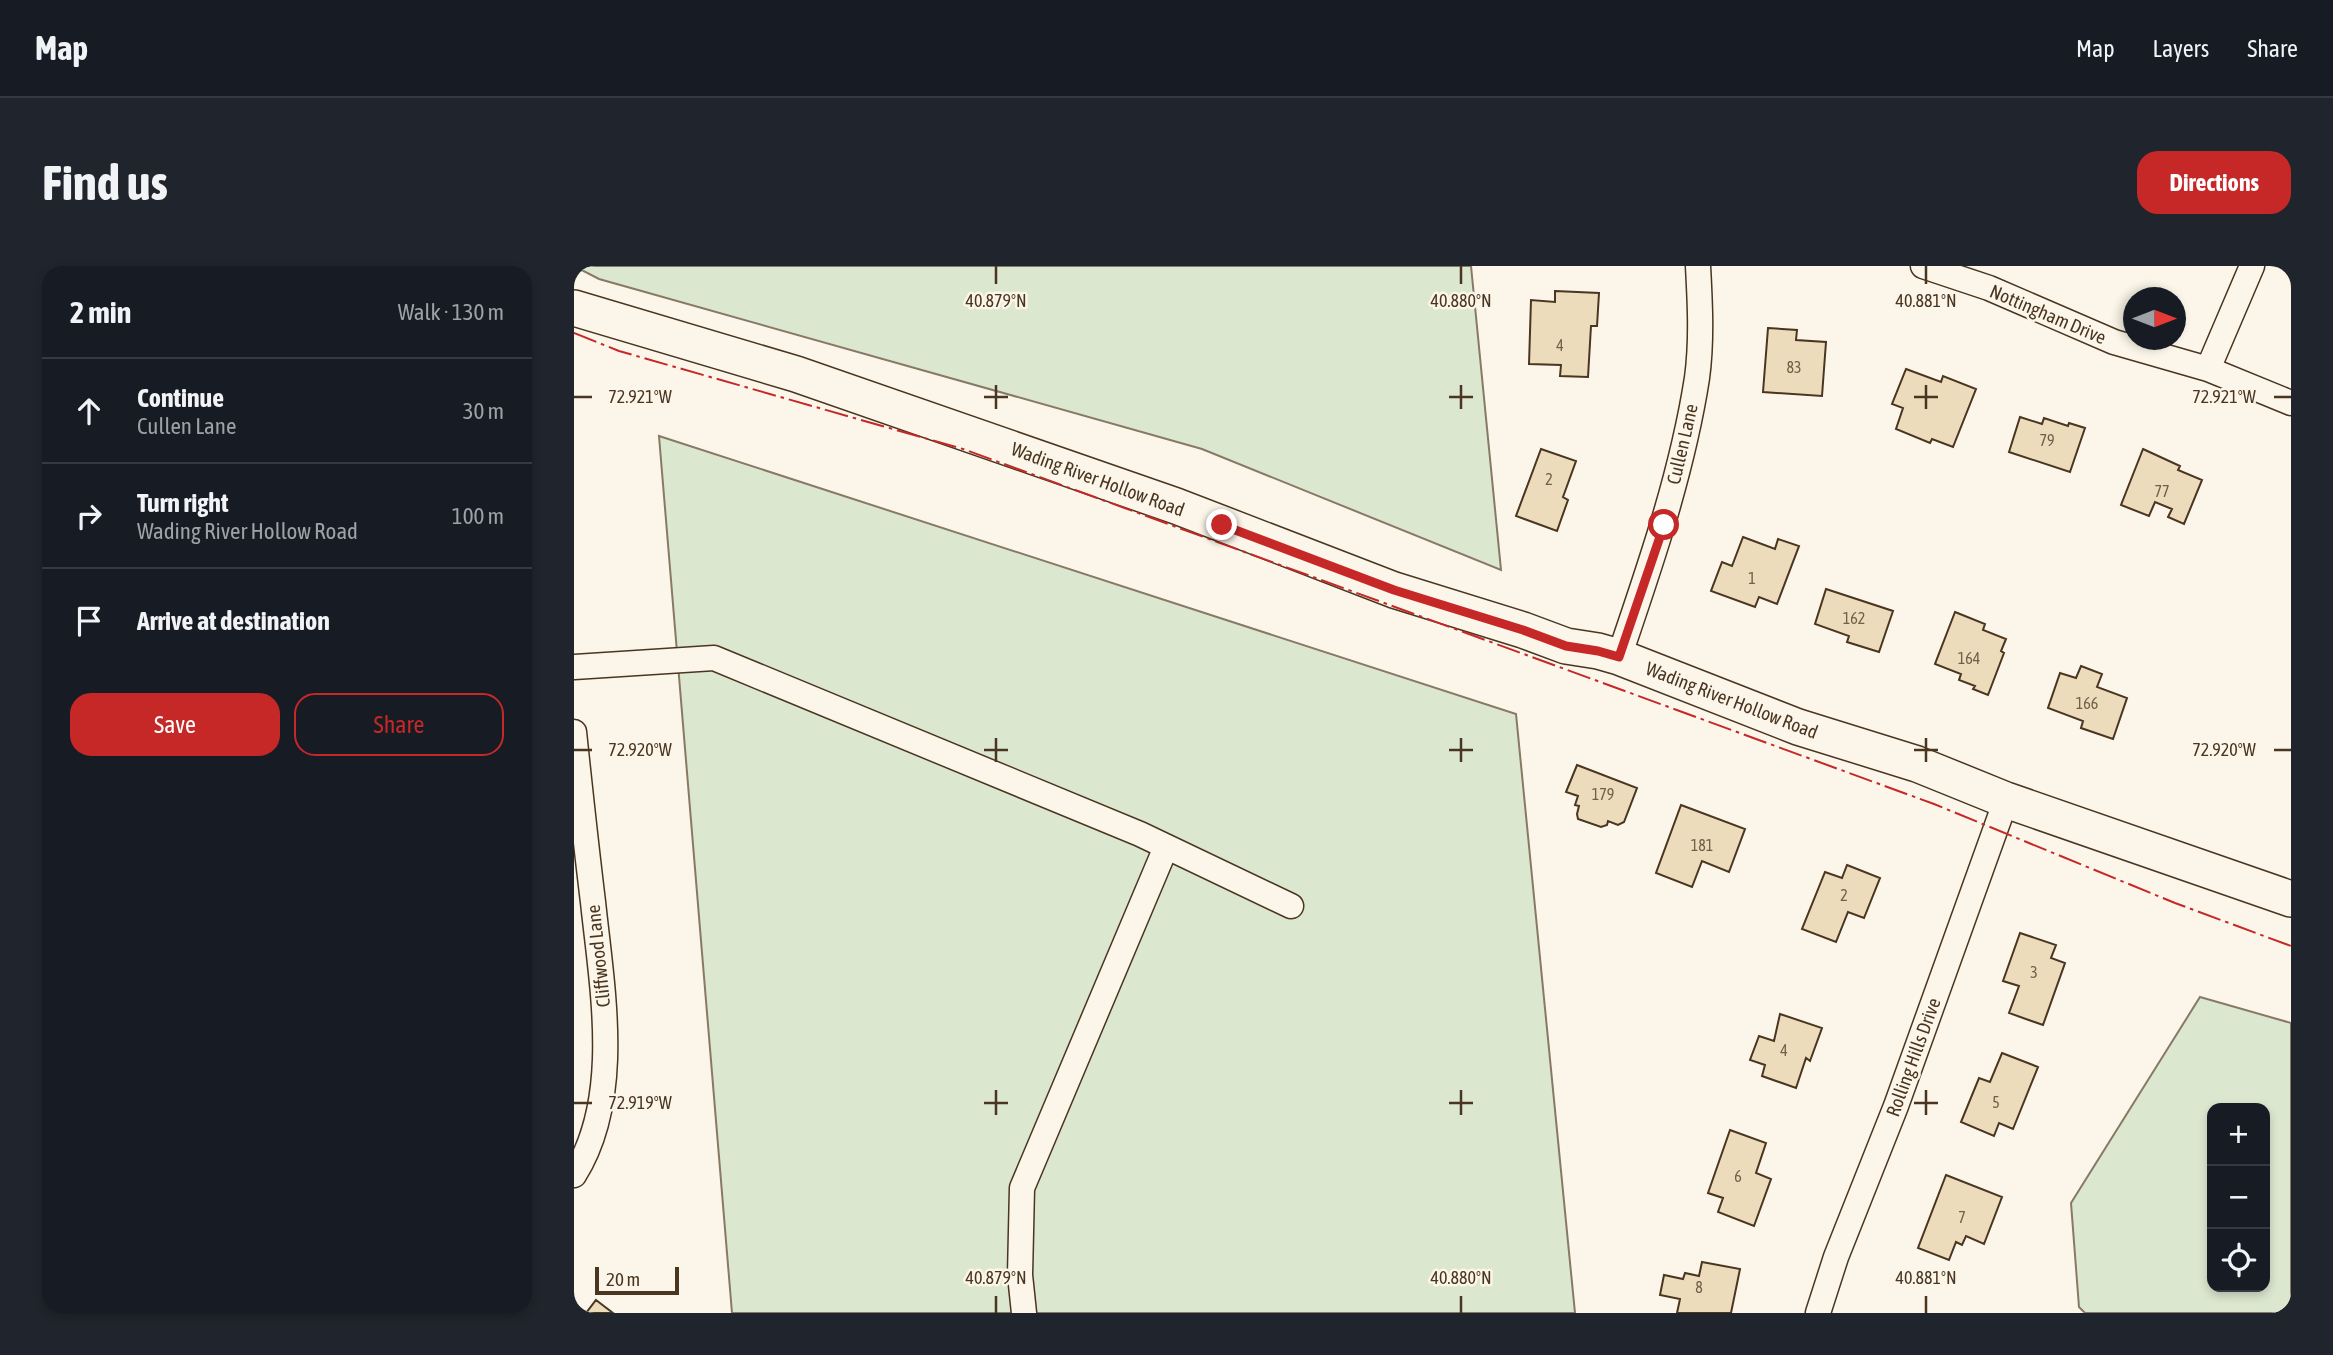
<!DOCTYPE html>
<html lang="en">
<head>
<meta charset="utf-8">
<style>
	:root { --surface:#171b24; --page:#20242c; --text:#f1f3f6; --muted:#9ea1a6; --line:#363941; --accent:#c62828 }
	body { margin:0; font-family:"Asap Condensed",sans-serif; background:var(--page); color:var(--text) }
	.controls { position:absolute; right:21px; bottom:21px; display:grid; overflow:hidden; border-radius:14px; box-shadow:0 4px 10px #0003 }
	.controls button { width:63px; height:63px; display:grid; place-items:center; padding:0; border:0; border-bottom:2px solid var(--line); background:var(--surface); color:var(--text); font:35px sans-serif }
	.compass { position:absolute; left:1549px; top:21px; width:63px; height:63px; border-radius:50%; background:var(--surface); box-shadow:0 4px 10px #0003; rotate:90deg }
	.scale { position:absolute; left:21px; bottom:18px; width:84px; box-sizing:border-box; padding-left:7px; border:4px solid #4a3520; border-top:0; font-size:19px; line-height:24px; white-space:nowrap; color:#4a3520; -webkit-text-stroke:5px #fbf6e9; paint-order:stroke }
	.stop { position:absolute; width:21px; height:21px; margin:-16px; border:5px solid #c62828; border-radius:50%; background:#fff }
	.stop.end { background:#c62828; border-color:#fff; box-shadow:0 2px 7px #0008 }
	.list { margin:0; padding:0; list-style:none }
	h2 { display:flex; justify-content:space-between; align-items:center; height:91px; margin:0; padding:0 28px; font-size:30px }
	h2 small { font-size:23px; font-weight:400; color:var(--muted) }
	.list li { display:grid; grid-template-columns:46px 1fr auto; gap:21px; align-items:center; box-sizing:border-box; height:105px; padding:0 28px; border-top:2px solid var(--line) }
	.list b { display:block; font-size:26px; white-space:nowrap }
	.list p { margin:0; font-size:23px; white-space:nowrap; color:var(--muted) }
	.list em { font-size:23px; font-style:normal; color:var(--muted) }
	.actions { display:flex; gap:14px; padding:21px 28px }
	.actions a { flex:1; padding:16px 0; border:2px solid var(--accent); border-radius:21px; text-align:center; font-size:24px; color:var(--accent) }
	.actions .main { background:var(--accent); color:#fff }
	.icon { flex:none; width:38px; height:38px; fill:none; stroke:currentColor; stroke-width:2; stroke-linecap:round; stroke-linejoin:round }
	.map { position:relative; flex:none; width:1717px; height:1047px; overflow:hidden; border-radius:21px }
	header { display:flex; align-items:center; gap:42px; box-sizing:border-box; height:98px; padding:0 35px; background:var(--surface); border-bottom:2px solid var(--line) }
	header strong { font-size:33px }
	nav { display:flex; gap:38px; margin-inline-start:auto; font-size:24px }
	.intro { display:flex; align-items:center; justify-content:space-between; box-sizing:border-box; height:168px; padding:0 42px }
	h1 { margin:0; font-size:49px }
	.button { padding:18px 32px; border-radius:21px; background:var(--accent); color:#fff; font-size:24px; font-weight:700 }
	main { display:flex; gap:42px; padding:0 42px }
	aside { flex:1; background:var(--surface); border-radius:21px; box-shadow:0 4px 10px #0003 }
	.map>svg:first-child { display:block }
	.green { fill:#dce7d0; stroke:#887966; stroke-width:2; fill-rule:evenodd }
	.building { fill:#ecdcbc; stroke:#4a3520; stroke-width:2 }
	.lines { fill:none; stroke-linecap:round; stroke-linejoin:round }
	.street-casing { stroke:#4a3520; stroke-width:27 }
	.secondary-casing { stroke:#4a3520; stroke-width:38 }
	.street { stroke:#fbf6e9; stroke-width:24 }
	.secondary { stroke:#fbf6e9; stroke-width:35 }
	.power { stroke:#c62828; stroke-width:2; stroke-dasharray:24 5 3.5 5; stroke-linecap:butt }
	.route { stroke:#c62828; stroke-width:9 }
	.ticks { fill:none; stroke:#4a3520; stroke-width:2.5 }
	.labels { text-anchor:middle; stroke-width:5; stroke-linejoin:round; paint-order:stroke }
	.number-label { font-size:16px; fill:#725f47 }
	.street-label { font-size:19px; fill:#4a3520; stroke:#fbf6e9 }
	.ticks-label { font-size:18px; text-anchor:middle; fill:#4a3520; stroke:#fbf6e9; stroke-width:5; stroke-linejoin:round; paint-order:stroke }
</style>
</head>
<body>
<header>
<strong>Map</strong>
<nav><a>Map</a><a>Layers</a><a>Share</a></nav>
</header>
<div class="intro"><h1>Find us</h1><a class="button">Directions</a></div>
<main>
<aside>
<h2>2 min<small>Walk · 130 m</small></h2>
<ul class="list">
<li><svg class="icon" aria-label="ahead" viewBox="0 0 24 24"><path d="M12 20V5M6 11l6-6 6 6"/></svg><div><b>Continue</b><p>Cullen Lane</p></div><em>30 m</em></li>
<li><svg class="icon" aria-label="right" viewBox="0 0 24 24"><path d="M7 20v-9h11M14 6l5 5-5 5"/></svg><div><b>Turn right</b><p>Wading River Hollow Road</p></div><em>100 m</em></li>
<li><svg class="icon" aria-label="arrive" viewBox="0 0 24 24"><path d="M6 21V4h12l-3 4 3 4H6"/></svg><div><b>Arrive at destination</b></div></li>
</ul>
<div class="actions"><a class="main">Save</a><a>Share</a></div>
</aside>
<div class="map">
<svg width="1717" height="1047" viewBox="0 0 1717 1047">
	<rect width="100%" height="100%" fill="#fbf6e9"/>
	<path class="green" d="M0,0H897L927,304L628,183L25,13Z
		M85,170L942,448L1001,1047H158Z
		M1626,731L1717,757V1047H1511L1505,1041L1497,937ZM1691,842V1021H1638V842Z"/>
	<path class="building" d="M981,25L1025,27L1023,60H1017L1014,111L986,110L987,99L955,98L957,34L981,36Z
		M1194,62L1223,64L1222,74L1252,76L1248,130L1189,126Z
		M1332,103L1367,116L1369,110L1402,123L1379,181L1358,173L1356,177L1322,163L1329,142L1318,138Z
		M1446,151L1468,158L1470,152L1494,160L1495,157L1511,162L1496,206L1435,186Z
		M967,183L1002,195L989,231L994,234L983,265L942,250Z
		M1569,183L1606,200L1604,204L1628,214L1610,258L1594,251L1598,243L1581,236L1575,250L1547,239Z
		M1169,271L1201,283L1204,273L1225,280L1203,338L1185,331L1181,341L1137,325L1148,296L1158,300Z
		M1252,323L1319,345L1305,386L1273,376L1275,370L1241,358Z
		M1381,346L1411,358L1409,364L1432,373L1427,385L1430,387L1414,429L1399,423L1401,420L1385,414L1387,408L1361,398Z
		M1507,400L1528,408L1523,421L1553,432L1539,473L1507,462L1509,455L1474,442L1486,407L1502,412Z
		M1003,499L1063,522L1050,556L1044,559L1034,555L1033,559L1027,561L1004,553L1003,548L1005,540L1001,539L1004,530L992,526Z
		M1107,539L1171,563L1155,606L1128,595L1118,621L1082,607Z
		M1273,599L1306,612L1290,652L1274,646L1262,676L1228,663L1251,606L1268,612Z
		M1446,667L1482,679L1477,692L1491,697L1469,759L1435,747L1445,720L1429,715Z
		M1206,748L1248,762L1236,795L1232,792L1222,822L1188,810L1191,799L1176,794L1185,770L1200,775Z
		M1428,787L1464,801L1439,863L1425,857L1420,870L1387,856L1405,812L1416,816Z
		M1156,864L1192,877L1182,907L1197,913L1180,960L1144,946L1149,932L1134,927Z
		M1372,909L1428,931L1410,978L1392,970L1388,979L1382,976L1375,994L1344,982Z
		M1128,996L1166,1003L1157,1047H1103L1106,1033L1086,1029L1090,1009L1109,1013L1111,1007L1125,1010Z
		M22,1034L39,1047H12Z"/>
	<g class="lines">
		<defs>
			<path id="street" d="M1349,0L1415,22L1540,76L1634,103L1717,137
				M1634,103L1678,0
				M1045,391C1076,300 1108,208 1123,112C1128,75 1126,37 1124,0
				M0,401L140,392L566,568L717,640
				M0,466C6,523 12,579 19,636C28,722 49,832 0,909
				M450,1047L446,1009L448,922L592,581
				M1244,1047L1262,991L1322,840L1432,534"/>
			<path id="secondary" d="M0,42L222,108L602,240L820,324L949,364L992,380L1024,385L1045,391L1224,461L1343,498L1432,534L1717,633"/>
		</defs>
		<use href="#street" class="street-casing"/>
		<use href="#secondary" class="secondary-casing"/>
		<use href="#street" class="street"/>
		<use href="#secondary" class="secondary"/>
		<path class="power" d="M0,67L45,85L389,183L1360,538L1601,637L1717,680"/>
	</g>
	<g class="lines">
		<path class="route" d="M648,259L820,324L949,364L992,380L1024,385L1045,391L1090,259"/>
	</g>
	<path class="ticks" d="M422,0V18M887,0V18M1352,0V18M422,119V143M887,119V143M1352,119V143M0,131H18M410,131H434M875,131H899M1340,131H1364M1700,131H1717M422,472V496M887,472V496M1352,472V496M0,484H18M410,484H434M875,484H899M1340,484H1364M1700,484H1717M422,824V849M887,824V849M1352,824V849M0,837H18M410,837H434M875,837H899M1340,837H1364M422,1030V1047M887,1030V1047M1352,1030V1047"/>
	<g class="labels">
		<g class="number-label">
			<text x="986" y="85">4</text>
			<text x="1220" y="107">83</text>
			<text x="1473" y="180">79</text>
			<text x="975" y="219">2</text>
			<text x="1588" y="231">77</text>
			<text x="1178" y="318">1</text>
			<text x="1280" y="358">162</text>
			<text x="1395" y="398">164</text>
			<text x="1513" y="443">166</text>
			<text x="1029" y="534">179</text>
			<text x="1128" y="585">181</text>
			<text x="1270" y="635">2</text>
			<text x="1460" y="712">3</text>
			<text x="1210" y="790">4</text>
			<text x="1422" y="842">5</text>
			<text x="1164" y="916">6</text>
			<text x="1388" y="957">7</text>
			<text x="1125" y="1027">8</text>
		</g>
		<g class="street-label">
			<text transform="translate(1474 48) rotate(23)" y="7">Nottingham Drive</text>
			<text transform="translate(1108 178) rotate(-77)" y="7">Cullen Lane</text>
			<text transform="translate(524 213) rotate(20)" y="7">Wading River Hollow Road</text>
			<text transform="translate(1158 434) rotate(21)" y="7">Wading River Hollow Road</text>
			<text transform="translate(24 690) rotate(-96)" y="7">Cliffwood Lane</text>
			<text transform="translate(1339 791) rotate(-70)" y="7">Rolling Hills Drive</text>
		</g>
	</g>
	<g class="ticks-label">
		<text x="422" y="41">40.879°N</text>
		<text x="887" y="41">40.880°N</text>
		<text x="1352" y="41">40.881°N</text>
		<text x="1650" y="137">72.921°W</text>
		<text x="66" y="137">72.921°W</text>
		<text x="1650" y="490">72.920°W</text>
		<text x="66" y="490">72.920°W</text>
		<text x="66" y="843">72.919°W</text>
		<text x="422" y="1018">40.879°N</text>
		<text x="887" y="1018">40.880°N</text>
		<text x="1352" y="1018">40.881°N</text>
	</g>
</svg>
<div class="controls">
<button>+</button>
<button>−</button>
<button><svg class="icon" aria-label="locate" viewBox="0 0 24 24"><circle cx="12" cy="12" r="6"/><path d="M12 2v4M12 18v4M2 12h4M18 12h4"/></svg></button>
</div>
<svg class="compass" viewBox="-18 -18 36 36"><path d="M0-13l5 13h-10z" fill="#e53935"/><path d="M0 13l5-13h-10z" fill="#9ea1a6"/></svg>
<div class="scale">20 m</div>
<div class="stop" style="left:1090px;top:259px"></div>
<div class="stop end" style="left:648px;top:259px"></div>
</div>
</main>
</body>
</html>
